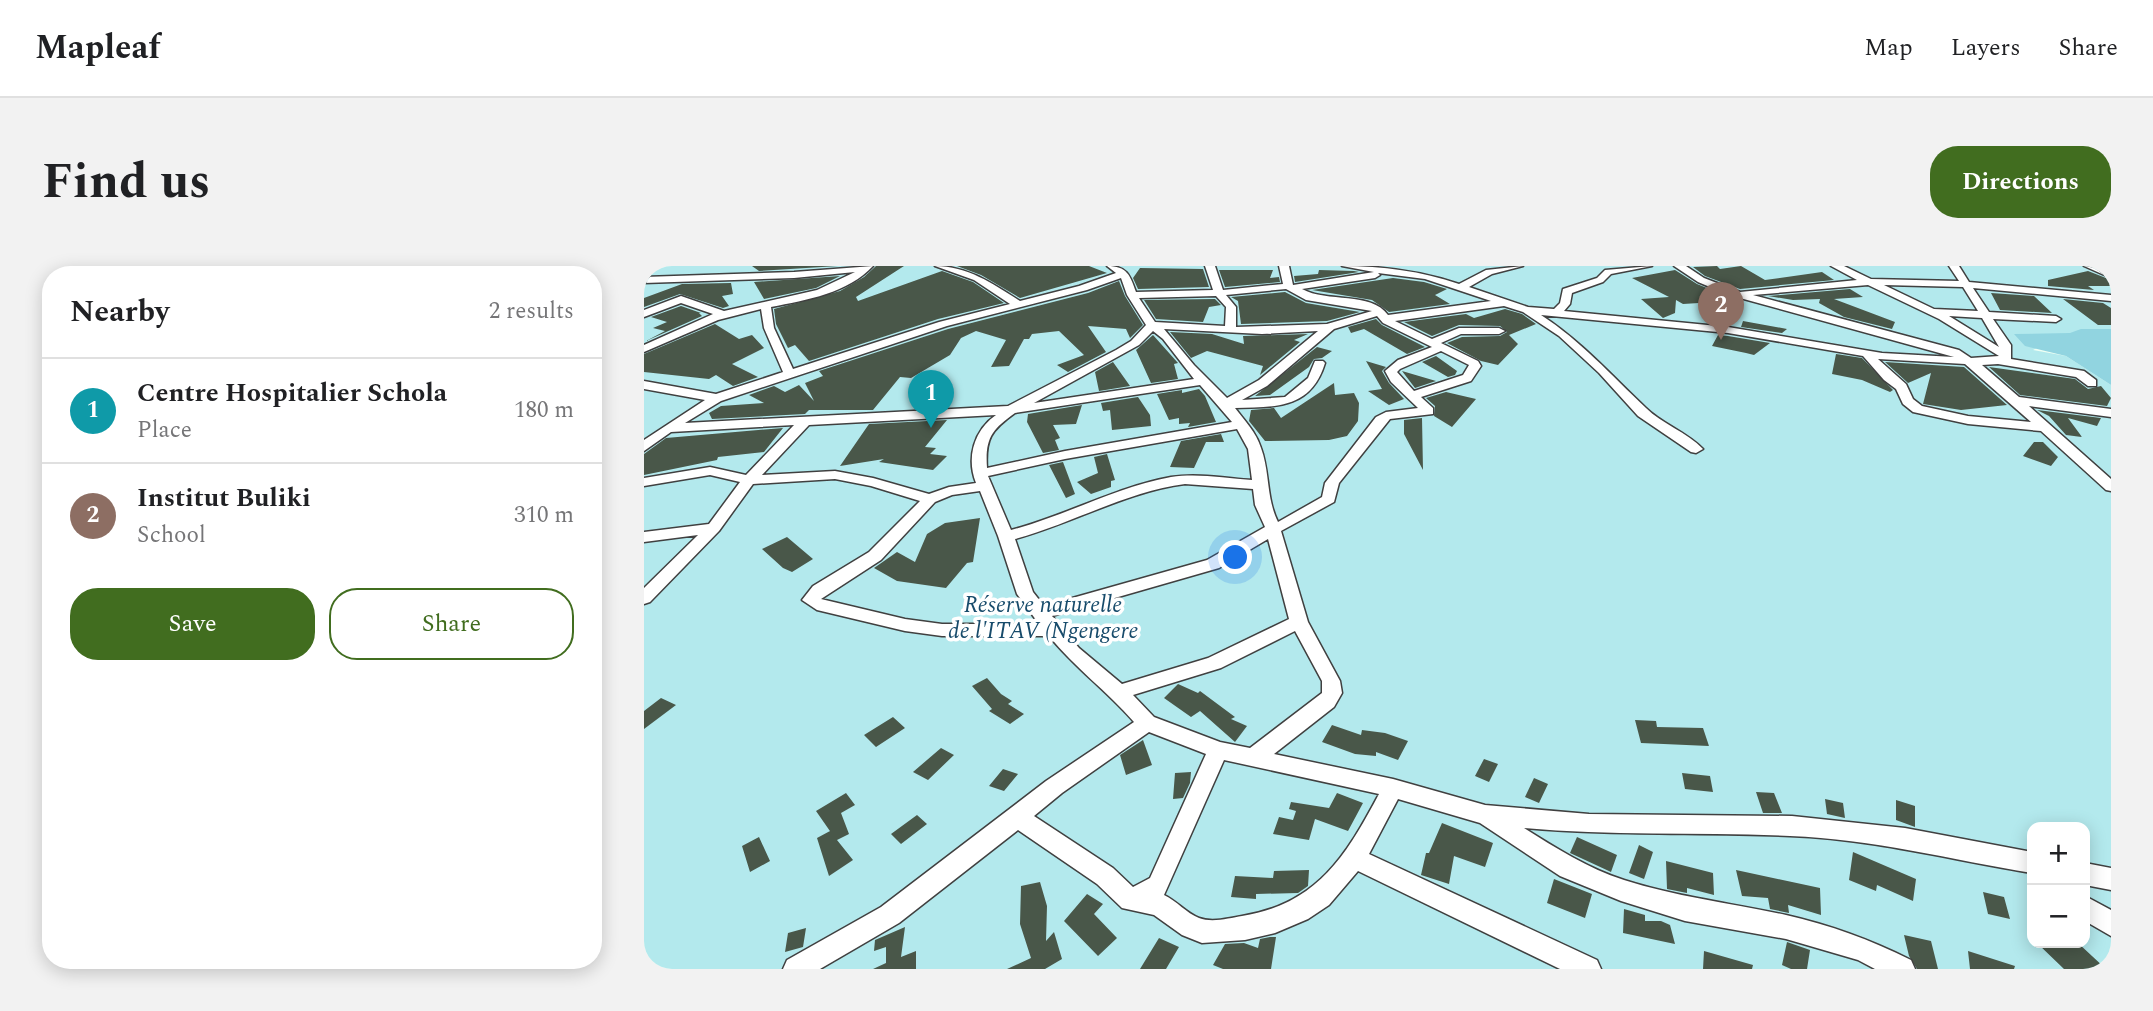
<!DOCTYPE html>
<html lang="en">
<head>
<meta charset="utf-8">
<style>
	:root { --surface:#fff; --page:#f2f2f2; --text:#202124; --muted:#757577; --line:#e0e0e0; --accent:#416d1f }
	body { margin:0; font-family:Spectral,serif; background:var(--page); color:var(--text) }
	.controls { position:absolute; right:21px; bottom:21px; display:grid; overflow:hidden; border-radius:14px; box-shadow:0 4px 18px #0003 }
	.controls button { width:63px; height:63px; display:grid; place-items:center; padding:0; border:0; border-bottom:2px solid var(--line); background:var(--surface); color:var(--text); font:35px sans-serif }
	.you { position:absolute; left:592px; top:292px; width:24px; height:24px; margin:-18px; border:5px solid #fff; border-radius:50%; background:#1a73e8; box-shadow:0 0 0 10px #1a73e833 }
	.badge { display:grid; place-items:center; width:46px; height:46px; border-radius:50%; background:var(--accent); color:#fff; font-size:23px; font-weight:700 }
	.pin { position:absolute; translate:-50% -58px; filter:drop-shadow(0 2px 4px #0008) }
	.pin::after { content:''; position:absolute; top:37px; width:24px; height:21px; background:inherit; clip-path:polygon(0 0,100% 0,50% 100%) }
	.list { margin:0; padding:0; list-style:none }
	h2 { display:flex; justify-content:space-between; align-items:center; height:91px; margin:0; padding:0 28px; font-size:30px }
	h2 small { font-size:23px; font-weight:400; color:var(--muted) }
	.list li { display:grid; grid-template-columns:46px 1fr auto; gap:21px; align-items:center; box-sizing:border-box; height:105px; padding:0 28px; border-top:2px solid var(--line) }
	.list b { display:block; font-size:26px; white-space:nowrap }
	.list p { margin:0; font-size:23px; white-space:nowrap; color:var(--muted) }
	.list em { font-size:23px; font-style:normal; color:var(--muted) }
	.actions { display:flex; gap:14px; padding:21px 28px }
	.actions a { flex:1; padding:16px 0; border:2px solid var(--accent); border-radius:28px; text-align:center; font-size:24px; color:var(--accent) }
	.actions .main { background:var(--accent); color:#fff }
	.map { position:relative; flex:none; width:1467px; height:703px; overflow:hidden; border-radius:28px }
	header { display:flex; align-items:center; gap:42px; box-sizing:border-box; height:98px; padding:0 35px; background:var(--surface); border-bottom:2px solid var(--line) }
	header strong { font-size:33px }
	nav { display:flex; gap:38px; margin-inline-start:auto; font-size:24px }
	.intro { display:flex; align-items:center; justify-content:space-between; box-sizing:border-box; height:168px; padding:0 42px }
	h1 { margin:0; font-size:49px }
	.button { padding:18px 32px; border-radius:28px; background:var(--accent); color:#fff; font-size:24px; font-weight:700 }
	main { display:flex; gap:42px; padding:0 42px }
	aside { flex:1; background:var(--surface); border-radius:28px; box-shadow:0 4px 18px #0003 }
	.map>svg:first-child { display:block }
	.green { fill:#b3e9ed; fill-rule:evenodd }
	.forest { fill:#91d4e0 }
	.building { fill:#495749 }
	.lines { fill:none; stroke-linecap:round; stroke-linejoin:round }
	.minor-casing { stroke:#404040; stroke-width:3 }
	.minor { fill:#fff; fill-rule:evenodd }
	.labels { text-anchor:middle; stroke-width:7; stroke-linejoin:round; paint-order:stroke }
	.park-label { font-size:23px; font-style:italic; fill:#174b6b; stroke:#fff }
</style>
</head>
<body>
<header>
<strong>Mapleaf</strong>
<nav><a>Map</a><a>Layers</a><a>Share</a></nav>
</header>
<div class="intro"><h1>Find us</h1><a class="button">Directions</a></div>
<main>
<aside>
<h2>Nearby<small>2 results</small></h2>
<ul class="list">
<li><span class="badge" style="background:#0f9aa8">1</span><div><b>Centre Hospitalier Schola</b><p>Place</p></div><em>180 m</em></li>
<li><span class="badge" style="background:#8d6e63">2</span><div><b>Institut Buliki</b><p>School</p></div><em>310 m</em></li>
</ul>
<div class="actions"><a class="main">Save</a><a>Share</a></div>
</aside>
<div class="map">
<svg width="1467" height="703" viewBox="0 0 1467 703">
	<rect width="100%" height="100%" fill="#eefff5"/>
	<path class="green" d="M0,0H1467V63C1433,63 1419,68 1389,84L1422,90L1467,119V703H0ZM1388,561H1441V677H1388Z"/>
	<path class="forest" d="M1437,63H1467V119L1422,90L1381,80L1370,68L1426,67Z"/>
	<path class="building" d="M108,0H194L115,5Z
		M232,0H260L212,31L214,35L298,5L329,16L360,37L294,53L165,95L151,79L144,82L132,58L130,43L196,25L220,11Z
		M313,0H445L463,7L376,32L337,9Z
		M1073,0L1076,3L1097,0L1121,14L1178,6L1190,14L1096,23L1061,10L1049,1Z
		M496,2L559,3L565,21L494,23L489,12Z
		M575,4H629L626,12L635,11L636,16L581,21Z
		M675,4L710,5L715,6L651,16L650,10L674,8Z
		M1031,4L1053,18L1095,35H1081L1061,30L1055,37L1039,38L1032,34L1031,47L1019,52L997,33L1025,31L988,12Z
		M1444,5L1467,14V20H1444L1450,24L1404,20V14Z
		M196,10L172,22L120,33L110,16Z
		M749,12L780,16L803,23L791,29L806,38L745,46L728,34L668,24Z
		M475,15L481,30L499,59L486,72L482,63L444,60L462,86L424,106L413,99L440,89L415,65L388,68L385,73H380L365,100L347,101L362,74L332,65L317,72L306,89L267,112L256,111L229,144H165L161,148L68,153L65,147L77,140L120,137L105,129L130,120L141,126L155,119L170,135L161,117L179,110L175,105L304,63L444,27Z
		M87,17L89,28L78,30L85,40L79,42L36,28L0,41V32L38,18Z
		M1206,23L1219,31L1190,33L1251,56L1248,63L1200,51L1175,37L1176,33L1149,34L1124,30Z
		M641,26L662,37L716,46L683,55L597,58L594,35L587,31Z
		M1347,27L1390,30L1408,47L1356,44Z
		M571,33L577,39L565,41L559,56L512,53L500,34Z
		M1419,33L1459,37L1467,42V59H1454Z
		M37,40L57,47H55L58,50L2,75L21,65L9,62L23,56L7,51Z
		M861,43L878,48L892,58L865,69L874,78L854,99L837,95L803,77L818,71L856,70L863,66L856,60L815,59L788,70L760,56L822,48L830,52Z
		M732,53L738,59L781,81L763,88L720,63L707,67L704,61Z
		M1099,55L1143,63L1138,67L1097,61Z
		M71,58L95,73L108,69L120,82L88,98L114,111L89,120L72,109L65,113L0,106V88Z
		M526,66L568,68L600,78L599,70L664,68L650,74L656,76L616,109L619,100L563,85L547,92Z
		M509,69L534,97L530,98L534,113L507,117L492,84Z
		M1074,69L1084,70L1126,77L1110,89L1102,87L1068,80Z
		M673,81L688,85L678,92L670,93L665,101L626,129L611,130Z
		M1192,88L1218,92L1249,124L1246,126L1218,114L1188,108Z
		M792,90L813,105L811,109L804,111L778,96Z
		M722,95L742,101L738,105L745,117L760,133L745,139L724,125L738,123Z
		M469,96L486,120L455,125L451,106Z
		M1241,96L1320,101L1363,139L1317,144L1279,138L1287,107L1264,117Z
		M1345,101L1431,113L1444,123L1457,120L1467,132L1463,140L1376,129Z
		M758,105L792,115L771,122Z
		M690,117L691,129L710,127L715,137L714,155L703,170L685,174L621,175L605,155L607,144L630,142L637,152Z
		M555,123L561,130L572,156L544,161L546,157L535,158V152L525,154L513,128L538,124V127Z
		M802,126L832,133L808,161L790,150L791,140L782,132Z
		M494,131L506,149L507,160L468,164L466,144L459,145L457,137Z
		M438,139L432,158L409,159L416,172L411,174L415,184L399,187L383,156L384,148Z
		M1393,144L1457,152L1453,160L1424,152L1438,171L1422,169L1405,150Z
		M778,152L779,204L760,168V154Z
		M303,154L281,181L292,182L286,188L303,190L289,204L235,196L240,193L196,200L225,158Z
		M139,162L120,186L74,191L73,194L0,209V188L22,172Z
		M577,168L580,176H562L550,202L526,201L537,175Z
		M1390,176H1399L1414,191L1407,200L1379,190Z
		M463,188L471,214L467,215V221L447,228L433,216L454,207L450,191Z
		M419,196L431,228L422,232L405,199Z
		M336,252L329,296L323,297L302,322L253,315L230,302L253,286L271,296L283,268L301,257Z
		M143,271L169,293L148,306L139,302L118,283Z
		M343,412L357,428L368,435L364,438L380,448L366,458L345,445L348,443L328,420Z
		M534,418L554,427L556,425L591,451L587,453L603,460L591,476L556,445L547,451L520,432Z
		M17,432L32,439L0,463V445Z
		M249,451L261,462L232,481L220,469Z
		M991,454L1012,455L1013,461L1059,462L1065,480L997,477Z
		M688,459L717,469L718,464L741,467L764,475L754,494L732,486V490L711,488L678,476Z
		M499,474L508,499L482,509L476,489Z
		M297,482L310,489L284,514L269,506Z
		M840,493L854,498L845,516L831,510Z
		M359,503L374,508L360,525L345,520Z
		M547,506L546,517L539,532L529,533L531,507Z
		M1038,507L1066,510L1069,526L1041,523Z
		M890,512L904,518L895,537L881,531Z
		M1112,526L1130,527L1138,547H1119Z
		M202,527L211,539L197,547L205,568L193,574L209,594L185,610L173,572L186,565L188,568L172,545Z
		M693,527L719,537L704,565L671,553L665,574L629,568L635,551L649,554L652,545L645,543L647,536L685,542Z
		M1181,533L1199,537L1201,552L1183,548Z
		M1252,534L1271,540V561L1252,554Z
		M273,549L283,558L257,578L247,568Z
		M798,557L849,577L841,601L810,590L805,618L777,609L782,587H785Z
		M115,571L126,595L106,606L98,580Z
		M933,571L973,589L967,606L926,587Z
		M995,579L1009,586L1000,613L985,607Z
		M1209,586L1272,613L1269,635L1233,619L1232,625L1205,614Z
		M1022,595L1069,607L1070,629L1043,622V627L1023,623Z
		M665,604L664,620L654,627L612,628V633L587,631L591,610L629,612L630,605Z
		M1092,604L1176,622L1177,649L1144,639L1145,647L1126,643L1124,632L1098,630Z
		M910,613L948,628L941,652L903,637Z
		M396,616L403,640L402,675L410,666L418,693L401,703H363L387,692L376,658L377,620Z
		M1339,626L1360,631L1366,653L1344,648Z
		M443,628L459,638L450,648L473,672L454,690L420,655Z
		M980,643L1001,649V655H1017L1026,659L1031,678L979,667Z
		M261,661L257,691L272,685V703H229L242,697V681L230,685L231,674Z
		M162,662L159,681L141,686L144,667Z
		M1260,669L1287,675L1294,703H1273L1265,690Z
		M626,671H632L627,703H579L569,699L581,678L600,677L614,682L616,673Z
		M515,672L535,681L522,703H496Z
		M1143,676L1166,684L1163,703H1147L1138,699Z
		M1393,677H1434L1462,703H1420Z
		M1060,685L1109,699L1108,703H1059Z
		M1324,685L1371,700L1370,703H1326Z"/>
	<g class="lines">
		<defs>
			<path id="minor" d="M229,0C204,27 163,34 127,41L130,62L149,103L295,56L366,38L330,14L291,0C324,0 349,18 376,35L435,20L472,7L463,0C483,0 486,9 492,26L569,24L561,0H571L579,24L639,18L635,0H645L649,19L730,6L698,0C739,0 777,5 815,18L842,4L879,0L848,8L825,21L884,41L910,43L916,37L919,23L953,12L961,4L1008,0L967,8L959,16L928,27L926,38L920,45L1084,61L1238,87L1310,91L1085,29L1054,16L1030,0H1042L1060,12L1096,26L1213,14L1187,0H1200L1227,13L1315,15L1305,0H1315L1325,16L1467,29V35L1329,22L1345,46L1412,50L1417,53L1412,56L1349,53L1367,79V93L1440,105L1452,114V120H1444L1432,111L1354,98L1338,99L1375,131L1467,143V151L1385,140L1467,213V225L1462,224L1397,165L1324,158L1269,146L1259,138L1252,123L1240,114L1219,90L1084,67L897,49C937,75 967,109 1002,142C1018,158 1043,166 1059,183L1052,187L1047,186L994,150L955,107L915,70L879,46L860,40L751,55L788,73L815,62H855L861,65L855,68H817L797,77L834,95L837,100L827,115L777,131L789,142V148L746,153L695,217L690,236L637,265L664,356L696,415L698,427L690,441L630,488L749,513L841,539L945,548L1148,550L1261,562L1388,586V607C1308,594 1228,573 1146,570C1058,566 969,570 880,562C912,582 943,602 980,614C1033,631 1087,637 1142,649C1186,659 1227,674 1267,694L1271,703H1231L1214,694L1142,673L1041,655L977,635L916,610L836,557L754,533L725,588L953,694L957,703H916L714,605L685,639L664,653L631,667L601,674L558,677L538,669L510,649L478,642L453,618L374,564L255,657L176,703H139L143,694L237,641L402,515L490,456C463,425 431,402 405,370H298L261,365L173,344L158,334L169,320L225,286L276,235L227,220L191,213L109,218L75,265L6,336L0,338V322L54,269L0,276V266L65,258L96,216L66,209L0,220V212L66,201L102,209L150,159L27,166L0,185V174L61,134L0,123V115L72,128L139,106L120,62L117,43L74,54L0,86V79L69,48L37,37L0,51V44L37,30L80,45L173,24L211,6L150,12L0,17V11L150,6ZM734,7L781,13L847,35L744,49C727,25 683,37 658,23L731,12L736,9ZM477,12L483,29L502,59L487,75L472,84L364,140L41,157L77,135L303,60L443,24ZM1224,19L1295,53L1355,90L1327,92L1315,84L1109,29ZM1240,19L1319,21L1334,45L1290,43ZM642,23L662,34L728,45L683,58L592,61V41L582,29ZM572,30L582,41L581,60L511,56L495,32ZM733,50L739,57L788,81L754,94L741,105L747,116L774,142L742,146L732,151L681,217L678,231L634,256C622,232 626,206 617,182C612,166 601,155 591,142C632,141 667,143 681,97L679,95H671L664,112L641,131L598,134L623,120L690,63ZM1305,50L1338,52L1355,81ZM520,63L618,68L674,65L615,114L583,132L550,99ZM509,65L519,73L550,113L390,137L495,79ZM797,85L825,99L819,109L770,125L753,106L756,103ZM1234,93L1321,98L1387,156L1324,150L1278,140L1269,133L1262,118ZM556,119L588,156L421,185L343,202C341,173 347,164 371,147ZM352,149C330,164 322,192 332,217L305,221L285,228L229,212L191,205L118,209L165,159ZM593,163L604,183L608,214C581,212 553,207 527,211C472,221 421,250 367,264L344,210L421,193ZM541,218L609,223L611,239L621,261L563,294L400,340L389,326L371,273C427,258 484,225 541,218ZM336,225L354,270L373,328L395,358H298L261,353L177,333L237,294L291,236L308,229ZM624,273L645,353L564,392L478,418L435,382L408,350L575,302ZM651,365L678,415V427L606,482L576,476L510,451L489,429L577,402ZM505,466L562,488L506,612L489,621L469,602L390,550L418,527ZM580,494L735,528C702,590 673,638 598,650C586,652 568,657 555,652C542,647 533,635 520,629Z
				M1440,0H1453L1467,6V12Z
				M1441,597L1467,602V624L1441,619Z
				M1441,630L1467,644V670L1441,655Z"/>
		</defs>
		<use href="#minor" class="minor-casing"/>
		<use href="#minor" class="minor"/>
	</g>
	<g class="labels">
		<g class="park-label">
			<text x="399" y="346">Réserve naturelle<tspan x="399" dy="26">de l'ITAV (Ngengere</tspan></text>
		</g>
	</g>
</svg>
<div class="controls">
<button>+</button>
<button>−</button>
</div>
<div class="you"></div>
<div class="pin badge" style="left:287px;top:162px;background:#0f9aa8">1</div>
<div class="pin badge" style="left:1077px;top:74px;background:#8d6e63">2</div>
</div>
</main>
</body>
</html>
